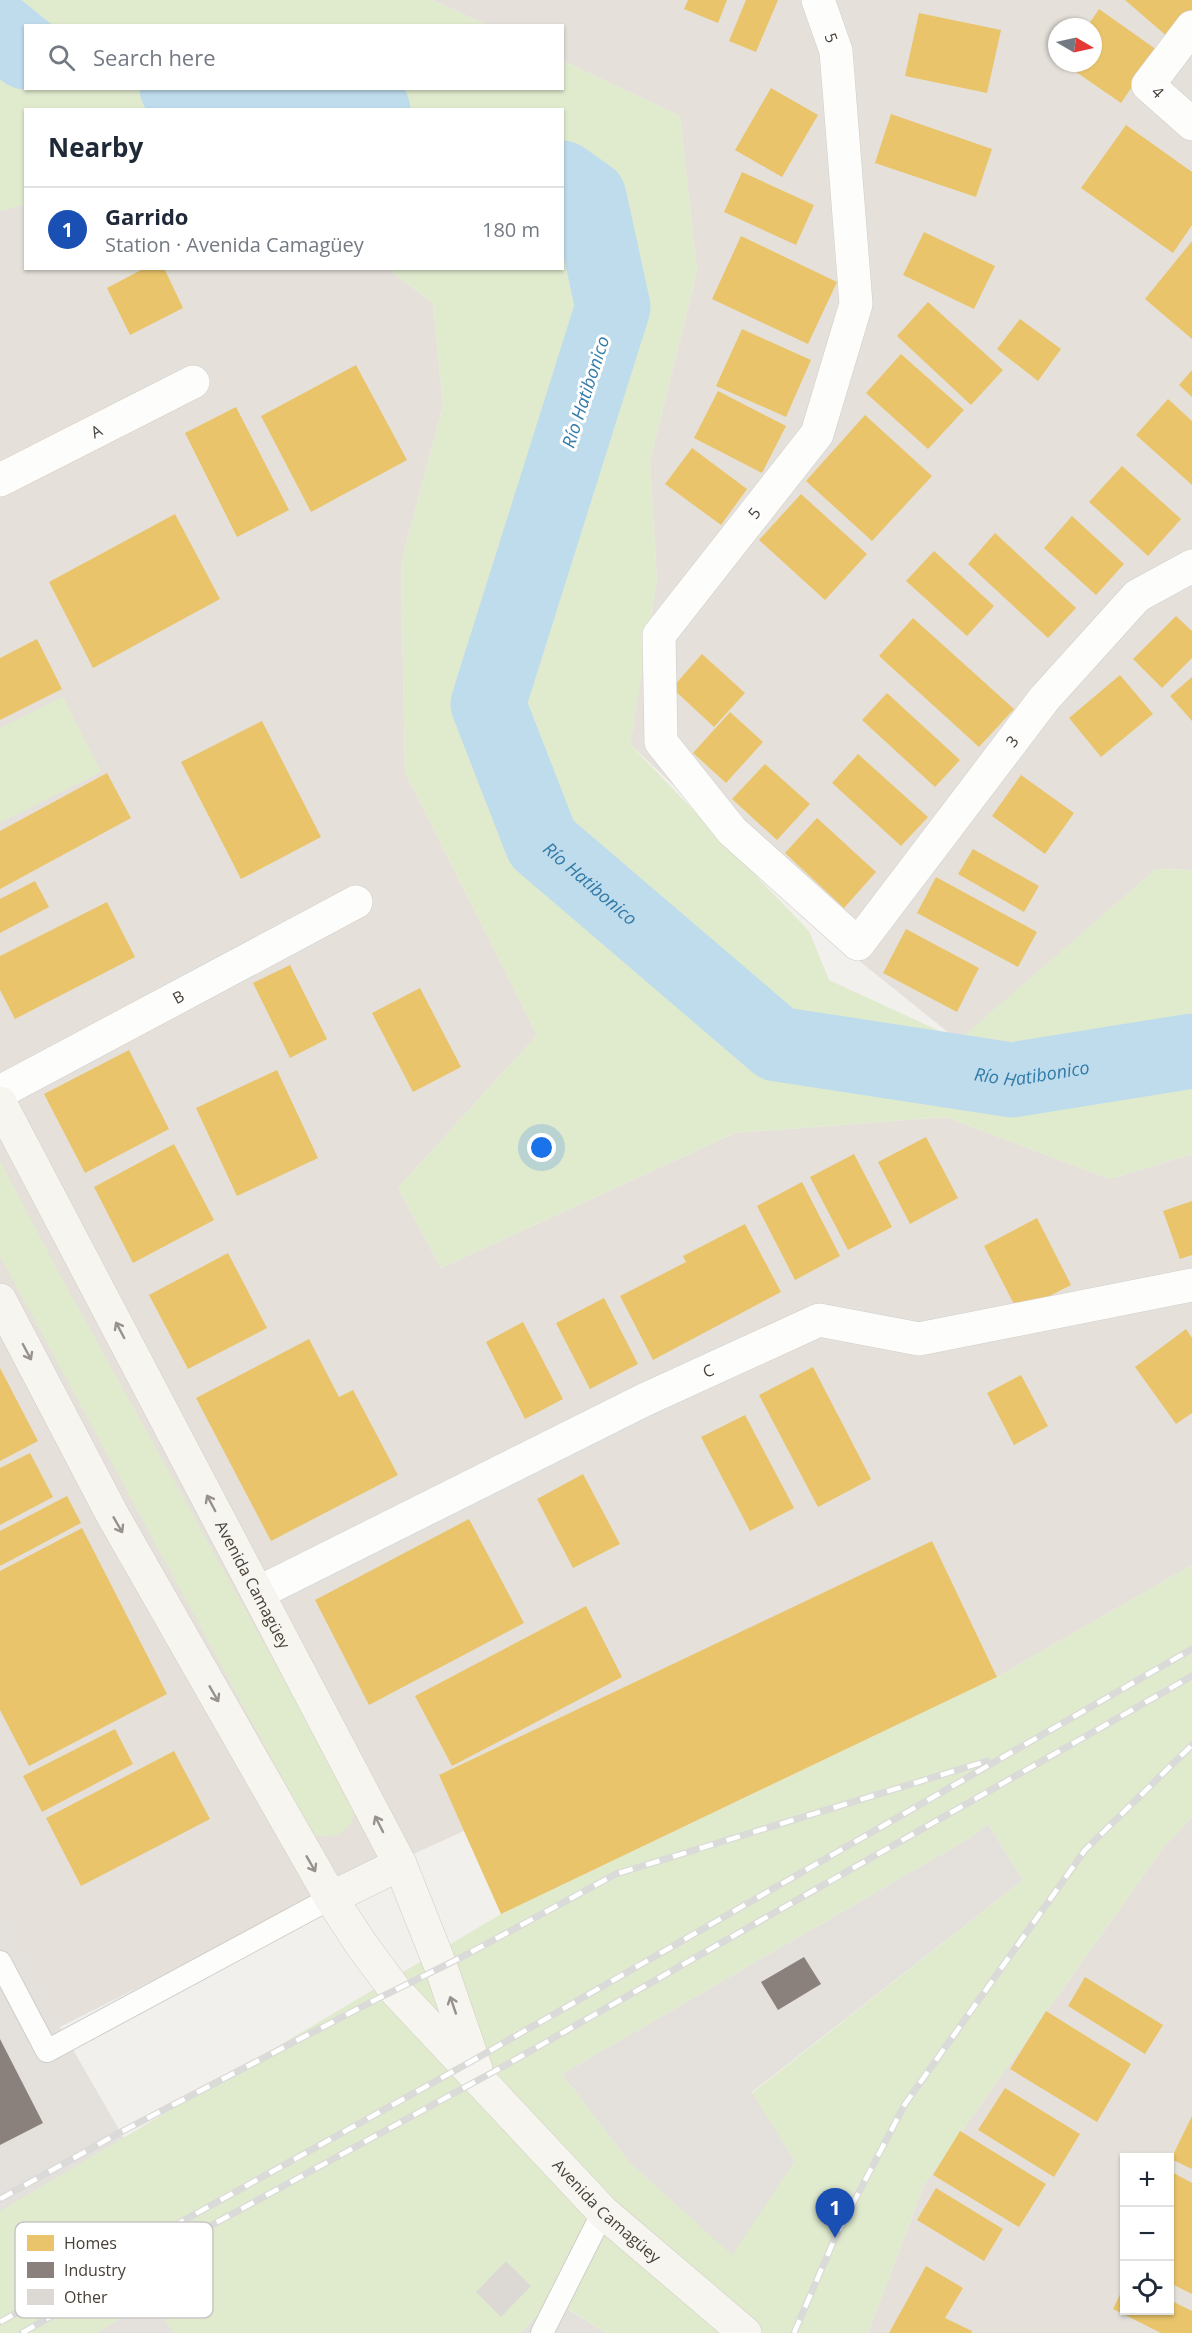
<!DOCTYPE html>
<html lang="en">
<head>
<meta charset="utf-8">
<style>
	:root { --surface:#fff; --page:#f2f2f3; --text:#1f2937; --muted:#747a83; --line:#e0e1e3; --accent:#0b8043 }
	body { margin:0; font-family:"Open Sans",sans-serif; background:var(--page); color:var(--text) }
	.controls { position:absolute; right:18px; bottom:18px; display:grid; overflow:hidden; border-radius:0px; box-shadow:0 2px 4px #0004 }
	.controls button { width:54px; height:54px; display:grid; place-items:center; padding:0; border:0; border-bottom:2px solid var(--line); background:var(--surface); color:var(--text); font:30px sans-serif }
	.compass { position:absolute; left:1048px; top:18px; width:54px; height:54px; border-radius:50%; background:var(--surface); box-shadow:0 2px 4px #0004; rotate:99deg }
	.you { position:absolute; left:542px; top:1148px; width:21px; height:21px; margin:-15px; border:4px solid #fff; border-radius:50%; background:#1a73e8; box-shadow:0 0 0 9px #1a73e833 }
	.badge { display:grid; place-items:center; width:39px; height:39px; border-radius:50%; background:var(--accent); color:#fff; font-size:20px; font-weight:700 }
	.pin { position:absolute; translate:-50% -50px; filter:drop-shadow(0 2px 3px #0008) }
	.pin::after { content:''; position:absolute; top:32px; width:21px; height:18px; background:inherit; clip-path:polygon(0 0,100% 0,50% 100%) }
	.list { margin:0; padding:0; list-style:none }
	h2 { display:flex; justify-content:space-between; align-items:center; height:78px; margin:0; padding:0 24px; font-size:26px }
	h2 small { font-size:20px; font-weight:400; color:var(--muted) }
	.list li { display:grid; grid-template-columns:39px 1fr auto; gap:18px; align-items:center; box-sizing:border-box; height:84px; padding:0 24px; border-top:2px solid var(--line) }
	.list b { display:block; font-size:22px; white-space:nowrap }
	.list p { margin:0; font-size:20px; white-space:nowrap; color:var(--muted) }
	.list em { font-size:20px; font-style:normal; color:var(--muted) }
	.icon { flex:none; width:33px; height:33px; fill:none; stroke:currentColor; stroke-width:2; stroke-linecap:round; stroke-linejoin:round }
	.map { position:relative; flex:none; width:1192px; height:2333px; overflow:hidden }
	.search { position:absolute; background:var(--surface); box-shadow:0 2px 4px #0004; left:24px; top:24px; width:540px; height:66px; display:flex; align-items:center; gap:15px; box-sizing:border-box; padding:0 21px; border-radius:0px; color:var(--muted); font-size:22px }
	.panel { position:absolute; background:var(--surface); box-shadow:0 2px 4px #0004; left:24px; top:108px; width:540px; height:162px; border-radius:0px }
	.map>svg:first-child { display:block }
	.residential { fill:#e5e1da; fill-rule:evenodd }
	.industrial { fill:#e4e0dc }
	.green { fill:#e0ebce; fill-rule:evenodd }
	.homes { fill:#e9c46a }
	.industry { fill:#8a817c }
	.lines { fill:none; stroke-linecap:round; stroke-linejoin:round }
	.river { stroke:#bfdced; stroke-width:75 }
	.building { fill:#dcd9d5 }
	.lane-casing { stroke:#d0ceca; stroke-width:24 }
	.street-casing { stroke:#d0ceca; stroke-width:34 }
	.secondary-casing { stroke:#d0cdc3; stroke-width:34 }
	.lane { stroke:#fdfdfc; stroke-width:22 }
	.street { stroke:#fdfdfc; stroke-width:33 }
	.secondary { stroke:#f7f5f0; stroke-width:33 }
	.rail-casing { stroke:#dadad9; stroke-width:7 }
	.rail { stroke:#fff; stroke-width:4.5; stroke-dasharray:14; stroke-linecap:butt }
	.oneway { stroke:#97928b }
	.labels { text-anchor:middle; stroke-width:6; stroke-linejoin:round; paint-order:stroke }
	.street-label { font-size:16px; fill:#484138; stroke:#fff }
	.water-label { font-size:18px; font-style:italic; fill:#337ba8; stroke:#fff }
	.key { fill:#fff; stroke:#c8c6c3; stroke-width:1.5 }
	.key-label { font-size:16px; fill:#484138 }
</style>
</head>
<body>
<div class="map">
<svg width="1192" height="2333" viewBox="0 0 1192 2333">
	<rect width="100%" height="100%" fill="#f2f0ec"/>
	<path class="residential" d="M432,0H1192V870L1156,869L959,1041L853,956L630,744L657,581L650,461L697,271L680,116L563,61L562,26L487,25ZM1057,27H1093V63H1057Z
		M25,204L26,268L388,269L433,303L443,406L401,563L405,772L537,1035L398,1188L441,1268L735,1133L946,1117L1110,1179L1192,1154V1565L997,1677L932,1542L439,1775L464,1831L314,1899L60,2027L0,1905V211Z
		M1192,1817V2333H868L925,2183L1162,1849ZM1124,2158H1170V2310H1124Z"/>
	<path class="industrial" d="M988,1824L1023,1880L752,2092L795,2161L732,2256L630,2163L562,2074L973,1836Z
		M0,1905L60,2027L125,2140L0,2214Z
		M151,2300L174,2333H96Z
		M553,2300L606,2333H520Z"/>
	<path class="green" d="M0,0H432L487,25L26,26V88H562L563,61L680,116L697,271L650,461L657,581L630,744L809,931L829,980L959,1040L1156,869L1192,870V1154L1110,1179L946,1117L735,1133L441,1268L398,1188L537,1035L405,772L401,563L443,406L433,303L388,269L562,268V110H26L25,204L0,211Z
		M63,697L101,772L0,823V728Z
		M0,1161L59,1273L356,1810C348,1834 337,1838 313,1835L0,1256Z
		M1192,1565V1817L1162,1849L925,2183L868,2333H606L554,2300L520,2333H174L151,2300L96,2333H0V2211L501,1914L997,1677ZM988,1824L1023,1880L752,2093L795,2161L732,2255L630,2163L562,2074L973,1836Z"/>
	<path class="homes" d="M688,0H727L718,23L684,9Z
		M746,0H778L756,52L729,41Z
		M1125,0H1192V11L1169,38Z
		M1099,9L1157,50L1121,103L1063,63H1093V27H1087Z
		M919,13L1001,30L987,93L905,76Z
		M771,88L818,115L782,177L735,150Z
		M891,114L992,149L976,197L875,163Z
		M1126,125L1192,172V225L1173,253L1081,188Z
		M742,172L814,205L796,245L724,212Z
		M924,232L995,266L974,309L903,275Z
		M741,236L837,282L808,344L712,299Z
		M1192,241V339L1145,299Z
		M145,268H164L183,308L130,335L107,288Z
		M928,302L1003,370L971,405L897,336Z
		M1020,319L1061,349L1038,381L997,349Z
		M742,329L811,360L786,417L716,386Z
		M901,354L964,410L928,449L866,393Z
		M356,365L407,460L311,512L261,416Z
		M1192,370V397L1179,385Z
		M718,391L786,426L762,473L694,438Z
		M1168,399L1192,421V485L1136,435Z
		M236,407L289,510L237,537L185,433Z
		M865,415L932,476L872,541L806,481Z
		M692,448L747,489L721,525L665,484Z
		M1122,466L1181,519L1148,556L1089,502Z
		M801,494L867,554L825,600L759,540Z
		M175,514L220,599L93,668L49,582Z
		M1072,516L1124,564L1096,595L1044,548Z
		M995,533L1076,608L1048,638L968,564Z
		M934,551L994,606L967,636L906,581Z
		M1176,616L1192,631V658L1162,688L1133,659Z
		M913,618L1014,709L979,747L879,656Z
		M37,639L62,689L0,720V658Z
		M702,654L745,693L714,727L672,688Z
		M1120,675L1153,714L1101,757L1069,718Z
		M1192,677V721L1170,696Z
		M887,693L960,760L935,787L862,720Z
		M730,712L763,742L726,783L693,753Z
		M262,721L321,837L241,879L181,762Z
		M858,754L928,817L901,846L832,783Z
		M765,764L810,804L777,840L732,799Z
		M107,773L131,818L0,889V831Z
		M1021,775L1074,813L1045,854L992,816Z
		M817,818L876,872L844,908L785,853Z
		M973,849L1039,886L1024,912L958,874Z
		M936,877L1037,932L1018,967L917,913Z
		M35,881L49,907L0,933V899Z
		M107,902L135,957L15,1019L0,990V956Z
		M906,929L979,968L957,1012L883,973Z
		M290,965L327,1039L290,1058L253,983Z
		M420,988L461,1067L413,1092L372,1013Z
		M129,1050L169,1129L85,1173L44,1094Z
		M277,1070L318,1158L237,1196L196,1108Z
		M926,1137L958,1198L910,1224L878,1162Z
		M174,1144L214,1220L133,1263L94,1187Z
		M854,1154L892,1227L848,1250L810,1177Z
		M802,1182L840,1256L795,1280L757,1206Z
		M1192,1201V1255L1180,1259L1163,1211Z
		M1037,1218L1071,1285L1018,1312L984,1246Z
		M745,1224L781,1292L653,1360L620,1296L686,1262L683,1256Z
		M228,1253L267,1328L188,1369L149,1295Z
		M604,1298L638,1364L590,1389L556,1323Z
		M523,1322L563,1399L525,1419L486,1342Z
		M1186,1329L1192,1338V1413L1176,1424L1135,1367Z
		M309,1339L339,1397L353,1390L398,1475L271,1541L196,1398Z
		M813,1367L871,1479L818,1507L759,1395Z
		M0,1368L38,1441L0,1461Z
		M1021,1375L1048,1426L1014,1445L987,1393Z
		M745,1415L794,1508L750,1531L701,1437Z
		M30,1453L53,1497L0,1525V1468Z
		M583,1474L620,1544L573,1568L537,1499Z
		M67,1496L81,1523L0,1566V1531Z
		M469,1519L524,1623L369,1705L315,1600Z
		M82,1528L167,1694L29,1766L0,1710V1571Z
		M932,1541L997,1677L501,1914L439,1775Z
		M586,1606L622,1677L452,1766L415,1696Z
		M115,1729L133,1764L42,1812L23,1776Z
		M174,1751L210,1819L81,1886L46,1818Z
		M1085,1977L1163,2025L1145,2054L1068,2006Z
		M1046,2011L1131,2064L1097,2122L1010,2069Z
		M1005,2088L1080,2134L1054,2177L978,2130Z
		M1192,2116V2169L1171,2159Z
		M960,2131L1046,2184L1019,2227L933,2175Z
		M1170,2171L1192,2183V2294L1170,2283Z
		M936,2188L1003,2229L984,2261L917,2220Z
		M926,2266L963,2288L945,2318L972,2331L971,2333H889Z
		M1124,2286V2310H1170V2300L1192,2311V2333H1161L1113,2309Z"/>
	<path class="industry" d="M804,1957L821,1984L778,2010L761,1982Z
		M0,2039L43,2123L0,2145Z"/>
	<g class="lines">
		<g class="river">
			<path d="M0,31L26,52"/>
			<path d="M177,88L373,110"/>
			<path id="s1" d="M562,178L589,197L613,307L488,704L542,843L777,1044L1012,1080L1192,1051"/>
		</g>
	</g>
	<path class="building" d="M506,2261L531,2286L501,2317L476,2292Z"/>
	<g class="lines">
		<defs>
			<path id="lane" d="M0,1962L47,2051L331,1898
				M542,2333L603,2212"/>
			<g id="street">
				<path id="s2" d="M818,0L836,51L856,304L817,434L659,635L661,742L732,831L858,944L1044,699L1137,596L1192,566"/>
				<path d="M1192,27L1148,85L1192,124"/>
				<path id="s3" d="M0,480L193,382"/>
				<path id="s4" d="M0,1092L356,902"/>
				<path id="s5" d="M258,1593L644,1400L819,1320L919,1339L1192,1285"/>
			</g>
			<g id="secondary">
				<path id="s6" d="M0,1103L400,1864L441,1967L476,2069"/>
				<path id="s7" d="M0,1300L112,1514L331,1898L361,1944L395,1990L603,2212L745,2333"/>
				<path d="M331,1898L400,1864"/>
			</g>
		</defs>
		<use href="#lane" class="lane-casing"/>
		<use href="#street" class="street-casing"/>
		<use href="#secondary" class="secondary-casing"/>
		<use href="#lane" class="lane"/>
		<use href="#street" class="street"/>
		<use href="#secondary" class="secondary"/>
		<defs>
			<path id="rail" d="M0,2199L119,2133L373,2001L462,1957L616,1874L987,1761
				M0,2322L472,2061L1192,1649
				M22,2333L188,2238L504,2066L1192,1676
				M794,2333L835,2238L905,2104L1085,1850L1192,1745"/>
		</defs>
		<use href="#rail" class="rail-casing"/>
		<use href="#rail" class="rail"/>
	</g>
	<defs><path id="oneway-shaft" d="M-6 0H5M1.5-3L5.5 0L1.5 3" fill="none" stroke-width="1.6" stroke-linecap="round" stroke-linejoin="round" transform="scale(1.5)"/></defs>
	<g class="oneway">
		<use href="#oneway-shaft" transform="translate(120 1330) rotate(-118)"/>
		<use href="#oneway-shaft" transform="translate(27 1352) rotate(62)"/>
		<use href="#oneway-shaft" transform="translate(211 1503) rotate(-118)"/>
		<use href="#oneway-shaft" transform="translate(118 1525) rotate(60)"/>
		<use href="#oneway-shaft" transform="translate(214 1694) rotate(60)"/>
		<use href="#oneway-shaft" transform="translate(379 1824) rotate(-117)"/>
		<use href="#oneway-shaft" transform="translate(311 1864) rotate(60)"/>
		<use href="#oneway-shaft" transform="translate(453 2005) rotate(-109)"/>
	</g>
	<g class="labels">
		<g class="street-label">
			<text dy="6" stroke="none"><textPath href="#s2" startOffset="40">5</textPath></text>
			<text transform="translate(1158 92) rotate(46)" y="6">4</text>
			<text dy="6" stroke="none"><textPath href="#s3" startOffset="108">A</textPath></text>
			<text transform="translate(754 513) rotate(-52)" y="6">5</text>
			<text dy="6" stroke="none"><textPath href="#s2" startOffset="1344">3</textPath></text>
			<text dy="6" stroke="none"><textPath href="#s4" startOffset="202">B</textPath></text>
			<text dy="6" stroke="none"><textPath href="#s5" startOffset="502">C</textPath></text>
			<text dy="6" stroke="none"><textPath href="#s6" startOffset="544">Avenida Camagüey</textPath></text>
			<text dy="6" stroke="none"><textPath href="#s7" startOffset="1102">Avenida Camagüey</textPath></text>
		</g>
		<g class="water-label">
			<text transform="translate(586 392) rotate(-72)" y="6">Río Hatibonico</text>
			<text dy="6" stroke="none"><textPath href="#s1" startOffset="774">Río Hatibonico</textPath></text>
			<text dy="6" stroke="none"><textPath href="#s1" startOffset="1278">Río Hatibonico</textPath></text>
		</g>
	</g>
	<rect x="15" y="2222" width="198" height="96" rx="9" class="key"/>
	<rect x="27" y="2235" width="27" height="16" fill="#e9c46a"/>
	<rect x="27" y="2262" width="27" height="16" fill="#8a817c"/>
	<rect x="27" y="2289" width="27" height="16" fill="#dcd9d5"/>
	<g class="key-label">
		<text x="64" y="2249">Homes</text>
		<text x="64" y="2276">Industry</text>
		<text x="64" y="2303">Other</text>
	</g>
</svg>
<div class="controls">
<button>+</button>
<button>−</button>
<button><svg class="icon" aria-label="locate" viewBox="0 0 24 24"><circle cx="12" cy="12" r="6"/><path d="M12 2v4M12 18v4M2 12h4M18 12h4"/></svg></button>
</div>
<svg class="compass" viewBox="-18 -18 36 36"><path d="M0-13l5 13h-10z" fill="#e53935"/><path d="M0 13l5-13h-10z" fill="#747a83"/></svg>
<div class="you"></div>
<div class="pin badge" style="left:835px;top:2238px;background:#1a4fb4">1</div>
<div class="search"><svg class="icon" aria-label="search" viewBox="0 0 24 24"><circle cx="10" cy="10" r="6"/><path d="M15 15l6 6"/></svg>Search here</div>
<section class="panel">
<h2>Nearby<small></small></h2>
<ul class="list">
<li><span class="badge" style="background:#1a4fb4">1</span><div><b>Garrido</b><p>Station · Avenida Camagüey</p></div><em>180 m</em></li>
</ul>
</section>
</div>
</body>
</html>
